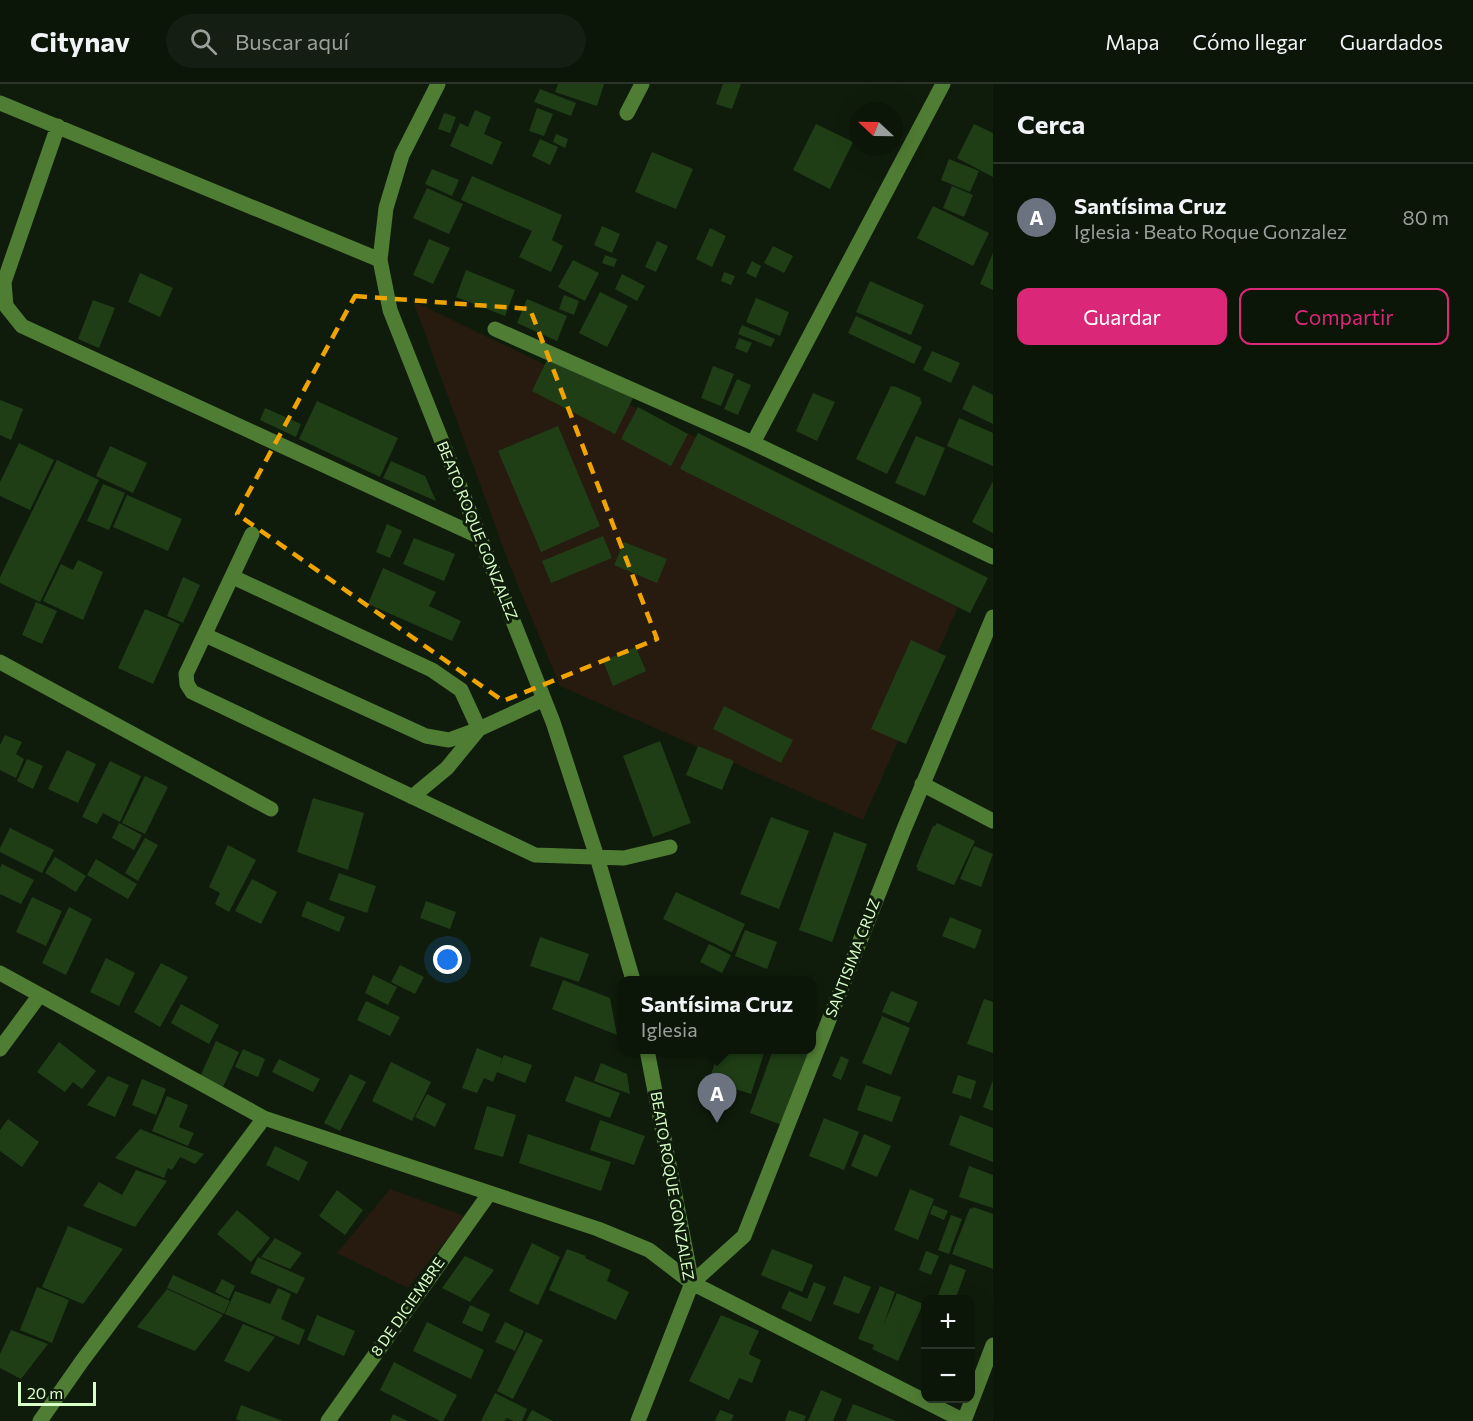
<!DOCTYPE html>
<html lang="es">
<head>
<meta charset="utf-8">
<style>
	:root { --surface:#0b1508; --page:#141e12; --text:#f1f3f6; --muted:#9a9f9c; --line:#2b3429; --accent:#db2777 }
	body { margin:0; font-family:Commissioner,sans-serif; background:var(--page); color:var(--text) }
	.controls { position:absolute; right:18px; bottom:18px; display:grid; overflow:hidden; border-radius:12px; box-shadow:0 6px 24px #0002 }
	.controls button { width:54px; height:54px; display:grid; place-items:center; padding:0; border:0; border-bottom:2px solid var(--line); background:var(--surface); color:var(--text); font:30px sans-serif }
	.compass { position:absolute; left:849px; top:18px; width:54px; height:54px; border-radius:50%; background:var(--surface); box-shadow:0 6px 24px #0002; rotate:292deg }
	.scale { position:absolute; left:18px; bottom:15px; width:78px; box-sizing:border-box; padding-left:6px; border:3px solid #d8ffc6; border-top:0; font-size:16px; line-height:21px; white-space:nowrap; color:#d8ffc6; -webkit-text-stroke:4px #0f1c0b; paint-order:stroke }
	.you { position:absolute; left:448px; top:876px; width:21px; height:21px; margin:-15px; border:4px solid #fff; border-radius:50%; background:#1a73e8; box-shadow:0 0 0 9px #1a73e833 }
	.badge { display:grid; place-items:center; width:39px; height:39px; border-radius:50%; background:var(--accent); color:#fff; font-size:20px; font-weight:700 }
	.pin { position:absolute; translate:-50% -50px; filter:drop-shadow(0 2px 3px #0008) }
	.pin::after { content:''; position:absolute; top:32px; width:21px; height:18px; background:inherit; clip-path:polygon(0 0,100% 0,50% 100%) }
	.popup { position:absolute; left:618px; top:892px; width:198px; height:78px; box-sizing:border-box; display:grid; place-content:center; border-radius:12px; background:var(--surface); filter:drop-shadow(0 2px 4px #0005); font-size:20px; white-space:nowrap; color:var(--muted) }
	.popup b { font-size:22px; color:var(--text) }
	.popup::after { content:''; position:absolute; left:50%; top:100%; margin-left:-12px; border:12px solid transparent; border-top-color:var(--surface) }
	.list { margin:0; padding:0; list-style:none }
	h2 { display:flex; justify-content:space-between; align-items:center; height:78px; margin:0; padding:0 24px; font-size:26px }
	h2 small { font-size:20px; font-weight:400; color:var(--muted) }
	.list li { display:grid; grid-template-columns:39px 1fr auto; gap:18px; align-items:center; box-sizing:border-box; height:108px; padding:0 24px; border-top:2px solid var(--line) }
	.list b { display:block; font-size:22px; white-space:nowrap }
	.list p { margin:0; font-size:20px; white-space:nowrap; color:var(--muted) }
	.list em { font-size:20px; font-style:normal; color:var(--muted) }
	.actions { display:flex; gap:12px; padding:18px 24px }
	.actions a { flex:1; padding:14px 0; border:2px solid var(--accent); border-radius:12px; text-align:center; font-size:21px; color:var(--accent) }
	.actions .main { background:var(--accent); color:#fff }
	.icon { flex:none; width:33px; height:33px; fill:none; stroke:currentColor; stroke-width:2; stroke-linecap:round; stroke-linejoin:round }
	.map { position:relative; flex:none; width:993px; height:1337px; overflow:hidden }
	header { display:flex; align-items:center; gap:36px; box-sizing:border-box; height:84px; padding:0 30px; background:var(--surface); border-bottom:2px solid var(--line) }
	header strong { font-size:28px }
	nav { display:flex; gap:33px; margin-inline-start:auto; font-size:21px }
	.search { width:420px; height:54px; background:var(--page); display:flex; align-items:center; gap:15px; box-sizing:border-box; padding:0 21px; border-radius:33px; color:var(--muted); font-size:22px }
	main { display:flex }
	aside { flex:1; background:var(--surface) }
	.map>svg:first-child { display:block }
	.green { fill:#261b0e }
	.building { fill:#1f3e16 }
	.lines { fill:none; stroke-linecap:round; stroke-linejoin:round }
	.minor { stroke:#507d34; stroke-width:15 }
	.marked { fill:none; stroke:#f1a300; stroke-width:4.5; stroke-dasharray:12 8; stroke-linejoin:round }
	.labels { text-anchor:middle; stroke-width:6; stroke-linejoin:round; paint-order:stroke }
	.street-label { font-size:15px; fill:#d8ffc6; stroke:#0f1c0b }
</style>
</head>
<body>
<header>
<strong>Citynav</strong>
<div class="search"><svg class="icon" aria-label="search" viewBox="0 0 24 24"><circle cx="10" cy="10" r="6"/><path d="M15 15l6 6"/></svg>Buscar aquí</div>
<nav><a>Mapa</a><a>Cómo llegar</a><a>Guardados</a></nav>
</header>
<main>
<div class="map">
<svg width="993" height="1337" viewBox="0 0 993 1337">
	<rect width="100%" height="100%" fill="#0f1c0b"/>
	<path class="green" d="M413,217L974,487L863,736L560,602L510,482Z
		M390,1105L465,1132L408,1204L337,1169Z"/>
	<path class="building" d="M558,0H604L597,22L555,8Z
		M723,0H741L732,25L716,20Z
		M540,5L576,19L571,32L534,18Z
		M537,24L553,30L544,52L529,47Z
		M475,26L491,33L484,50L502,58L492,81L450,62L460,39L468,43Z
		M444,29L456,33L450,49L438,45Z
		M816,40L853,58L830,105L793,86Z
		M974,40L993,49V93L957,74Z
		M556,50L568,55L565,64L553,58Z
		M540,55L558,63L550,81L532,72Z
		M652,68L693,85L676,125L635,108Z
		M949,75L979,87L970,108L941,96Z
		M432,85L459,96L452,112L425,100Z
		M472,92L562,131L552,156L563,162L551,188L519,173L532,147L461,116Z
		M952,102L973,111L964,133L943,124Z
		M427,104L463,120L449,150L413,134Z
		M933,122L989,149L973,182L917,154Z
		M602,142L620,150L612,169L594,161Z
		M710,144L726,152L712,183L696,175Z
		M429,155L450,164L433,200L413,191Z
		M657,157L668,162L656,188L645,183Z
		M773,162L793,172L784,189L764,179Z
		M993,169V206L980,200Z
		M605,171L617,175L614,183L602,179Z
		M573,176L599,189L585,217L558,203Z
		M752,177L761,182L756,194L746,189Z
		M466,186L515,206L505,232L456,213Z
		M724,188L735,192L731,201L721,197Z
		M140,189L173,204L160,233L128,218Z
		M622,190L645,202L637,217L615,205Z
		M870,197L924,221L911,251L856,228Z
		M600,208L628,222L607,263L579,249Z
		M564,211L579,217L574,231L559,225Z
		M756,214L789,228L780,252L746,238Z
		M527,215L567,232L557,257L517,239Z
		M93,216L115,224L99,264L78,255Z
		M856,232L922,263L914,280L848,249Z
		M742,241L775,255L771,263L738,250Z
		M739,254L752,259L747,269L735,264Z
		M932,267L960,279L951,299L923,286Z
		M549,272L633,314L615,350L532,307Z
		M713,282L734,290L721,322L701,314Z
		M737,295L751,301L738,331L724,325Z
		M973,301L993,311V340L962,325Z
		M891,302L893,303L894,302L921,314L920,316L922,318L887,390L856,375Z
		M813,309L835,318L817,357L796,347Z
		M0,316L23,325L11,356L0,351Z
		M317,317L398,354L380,393L299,355Z
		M638,323L688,350L671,382L621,355Z
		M265,324L301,340L296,353L260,336Z
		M959,334L993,349V382L947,362Z
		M558,342L600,442L541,468L498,367Z
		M698,349L988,494L970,529L680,385Z
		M916,352L945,364L925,412L895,399Z
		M19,359L54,376L30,426L0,412V398Z
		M110,362L147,379L133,409L96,392Z
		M57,376L99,396L40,518L0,499V493Z
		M391,377L425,392L436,417L383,394Z
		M993,397V449L972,438Z
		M103,400L125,409L109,446L87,437Z
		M127,411L182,435L168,467L113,443Z
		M387,440L402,447L390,474L376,468Z
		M603,452L612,474L551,499L542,477Z
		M414,454L455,470L444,497L403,480Z
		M624,458L667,475L657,499L614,481Z
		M78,476L103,488L83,536L43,517L61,480L73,486Z
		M383,484L436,508L429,522L461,537L452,557L368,520Z
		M183,493L200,501L183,539L167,532Z
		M36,518L57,527L42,560L22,551Z
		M145,525L180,540L153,600L118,584Z
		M911,556L946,572L906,660L871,645Z
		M636,563L646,587L613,602L603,577Z
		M724,622L793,656L781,679L713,645Z
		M5,651L22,658L16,670L24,675L16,694L0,686V661Z
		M660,657L691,739L653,753L623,672Z
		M698,662L734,677L722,706L686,691Z
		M67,666L96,680L78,719L48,705Z
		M27,675L43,682L33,705L17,697Z
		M110,677L141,692L120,738L103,729L97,740L82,733Z
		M145,692L168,703L145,750L122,739Z
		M313,714L364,729L348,786L297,768Z
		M771,733L809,747L779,825L740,810Z
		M119,739L142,751L134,766L112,754Z
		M937,739L975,757L954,801L917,786L918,784L916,783L933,742H935Z
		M10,744L54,766L42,789L0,768V764Z
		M834,748L867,760L832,858L799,846Z
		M145,754L158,761L138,797L125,789Z
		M228,761L256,776L229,828L215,820L220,809L209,803Z
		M974,762L993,770L981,803L960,795Z
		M55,773L86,792L76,808L45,789Z
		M96,775L137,800L128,815L87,791Z
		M2,780L34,796L21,820L0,810V784Z
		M339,789L376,802L367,829L329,816Z
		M252,795L277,808L261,840L235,827Z
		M676,808L745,840L732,868L663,835Z
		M32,813L62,827L46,862L16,848Z
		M307,817L345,833L339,848L301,832Z
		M426,817L456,828L450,845L420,834Z
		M69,823L92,835L66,891L42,879Z
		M950,833L982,846L975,865L942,852Z
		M745,846L777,858L767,885L735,872Z
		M540,853L589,870L579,898L530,882Z
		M709,860L731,871L722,889L700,878Z
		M106,874L135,889L119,922L90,908Z
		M161,879L188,893L160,943L134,928Z
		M400,881L424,893L415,910L391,898Z
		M373,891L397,903L388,921L365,909Z
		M563,896L610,914L617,951L552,925Z
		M891,907L918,918L909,939L882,928Z
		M984,915L993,918V969L967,960Z
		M366,917L400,933L390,952L357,936Z
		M181,920L219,941L209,960L171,939Z
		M882,932L910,944L891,991L862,979Z
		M216,957L239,968L223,1003L200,993Z
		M59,958L96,987L82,1005L73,998L65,1008L37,988Z
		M477,964L502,974L499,983L504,971L532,981L525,999L497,988L493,998L484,994L477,1009L462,1004Z
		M243,965L265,975L258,993L235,983Z
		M719,966H765L751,1010L709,997Z
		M773,966H812L787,1043L750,1029Z
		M841,972L849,976L841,996L832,992Z
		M279,975L320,995L313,1008L272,988Z
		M391,978L431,998L412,1037L372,1017Z
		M601,979L627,990L630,1010L594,997Z
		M350,990L366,998L340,1047L324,1039Z
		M958,991L976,997L971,1015L952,1009Z
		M108,992L129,1001L115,1033L87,1021Z
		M575,992L620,1009L610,1034L565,1017Z
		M142,995L166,1005L156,1031L132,1021Z
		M993,996V1027L983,1023Z
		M866,1001L901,1013L892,1038L857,1026Z
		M427,1010L446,1020L435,1043L415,1033Z
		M167,1012L188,1021L179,1043L194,1049L188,1062L152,1047Z
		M487,1022L516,1031L503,1073L474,1065Z
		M960,1031L993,1044V1078L949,1061Z
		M824,1034L859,1048L844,1086L809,1072Z
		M8,1035L39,1058L22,1083L0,1067V1046Z
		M600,1036L645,1052L634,1081L590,1066Z
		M140,1045L168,1056L204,1070L195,1080L180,1073L172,1086L168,1084L164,1094L115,1074Z
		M528,1050L611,1078L601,1107L519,1079Z
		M864,1050L891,1062L877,1093L851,1082Z
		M275,1062L308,1078L299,1097L266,1081Z
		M969,1082L993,1091V1124L959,1113Z
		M136,1086L167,1097L135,1143L83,1122L99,1098L122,1111Z
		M910,1105L934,1115L918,1156L894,1146Z
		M337,1106L363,1126L345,1151L319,1132Z
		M933,1121L948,1127L944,1136L930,1130Z
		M973,1123L993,1130V1185L952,1170L970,1124L972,1125Z
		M237,1126L270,1154L251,1178L217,1150Z
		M951,1131L962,1135L949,1170L938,1166Z
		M68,1142L123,1165L83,1220L42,1203Z
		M275,1154L302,1169L290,1185L261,1173Z
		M532,1159L560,1173L538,1221L509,1207Z
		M567,1165L586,1172L585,1174L611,1186L607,1197L629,1208L616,1236L549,1206Z
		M772,1165L813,1181L802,1208L761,1191Z
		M926,1167L939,1172L931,1191L919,1186Z
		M465,1172L494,1186L470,1218L442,1204Z
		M258,1173L305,1194L297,1210L250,1189Z
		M950,1180L966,1186L955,1216H936Z
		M173,1191L230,1217L224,1230L167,1204Z
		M844,1192L871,1203L859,1230L833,1220Z
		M222,1195L235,1202L229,1215L215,1208Z
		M814,1198L826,1203L811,1238L781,1224L789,1207L807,1215Z
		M880,1202L895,1208L883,1242L897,1209L923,1220L898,1277L872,1265L874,1261L858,1255Z
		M37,1203L69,1216L52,1259L20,1246Z
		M278,1204L291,1210L281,1235L305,1246L299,1261L225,1230L235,1207L270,1220Z
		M167,1205L223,1231L195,1267L137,1243Z
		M470,1221L490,1230L482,1248L462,1239Z
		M317,1231L355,1247L344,1272L307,1256Z
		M721,1231L759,1247L749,1269L750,1271L761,1276L752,1299L739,1294L729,1316L689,1297Z
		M427,1238L484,1266L471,1295L413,1267Z
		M505,1238L524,1247L515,1267L495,1258Z
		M243,1240L275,1253L249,1288L224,1277Z
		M11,1246L48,1260L21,1295L0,1284V1270Z
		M526,1248L543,1256L513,1315L497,1307Z
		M394,1278L457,1311L443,1337H440L380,1306Z
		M821,1306L842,1315L833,1337H808Z
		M495,1309L527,1325L522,1337H514L506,1334L505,1337H481Z
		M853,1320L896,1337H846Z
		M241,1321L283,1337H241L236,1335Z
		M532,1326L553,1337H526Z
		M720,1326L734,1331L731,1337H715Z
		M789,1326L806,1332L804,1337H785Z
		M393,1330L408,1337H390Z"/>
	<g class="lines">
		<path class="minor" d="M438,0L402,71L386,124L380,176L390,226L553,638L597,773L633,896
			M0,19L380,176
			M627,29L642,0
			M58,42L4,198L6,222L22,242L480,453
			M495,245L753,359L993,473
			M753,359L943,0
			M252,450L186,590L187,600L192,608L535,771L624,774L670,763
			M233,493L432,586L461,606L479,645L447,684L412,713
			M205,551L426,652L449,656L479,645L544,615
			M0,578L271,725
			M922,700L993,737
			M0,889L264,1034L598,1145L649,1166L692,1199L964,1337
			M0,965L39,912
			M692,1199L744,1152L904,745L993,533
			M40,1337L82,1277L264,1034
			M328,1337L489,1110
			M638,1337L692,1199L647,966
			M964,1337L993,1261"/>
	</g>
	<path class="marked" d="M355,212L530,225L657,555L503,617L237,430Z"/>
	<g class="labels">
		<g class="street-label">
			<text transform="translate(477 447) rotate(68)" y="5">BEATO ROQUE GONZALEZ</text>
			<text transform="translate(853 874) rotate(-69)" y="5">SANTISIMA CRUZ</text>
			<text transform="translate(672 1102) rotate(80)" y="5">BEATO ROQUE GONZALEZ</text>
			<text transform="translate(408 1223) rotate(-55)" y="5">8 DE DICIEMBRE</text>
		</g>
	</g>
</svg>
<div class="controls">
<button>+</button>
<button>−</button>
</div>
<svg class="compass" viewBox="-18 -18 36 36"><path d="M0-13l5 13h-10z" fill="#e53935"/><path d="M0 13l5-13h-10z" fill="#9a9f9c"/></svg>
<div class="scale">20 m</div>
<div class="you"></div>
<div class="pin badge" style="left:717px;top:1039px;background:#6b7280">A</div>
<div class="popup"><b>Santísima Cruz</b>Iglesia</div>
</div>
<aside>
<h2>Cerca<small></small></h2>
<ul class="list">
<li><span class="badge" style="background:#6b7280">A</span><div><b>Santísima Cruz</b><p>Iglesia · Beato Roque Gonzalez</p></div><em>80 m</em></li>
</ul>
<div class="actions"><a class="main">Guardar</a><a>Compartir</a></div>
</aside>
</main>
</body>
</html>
